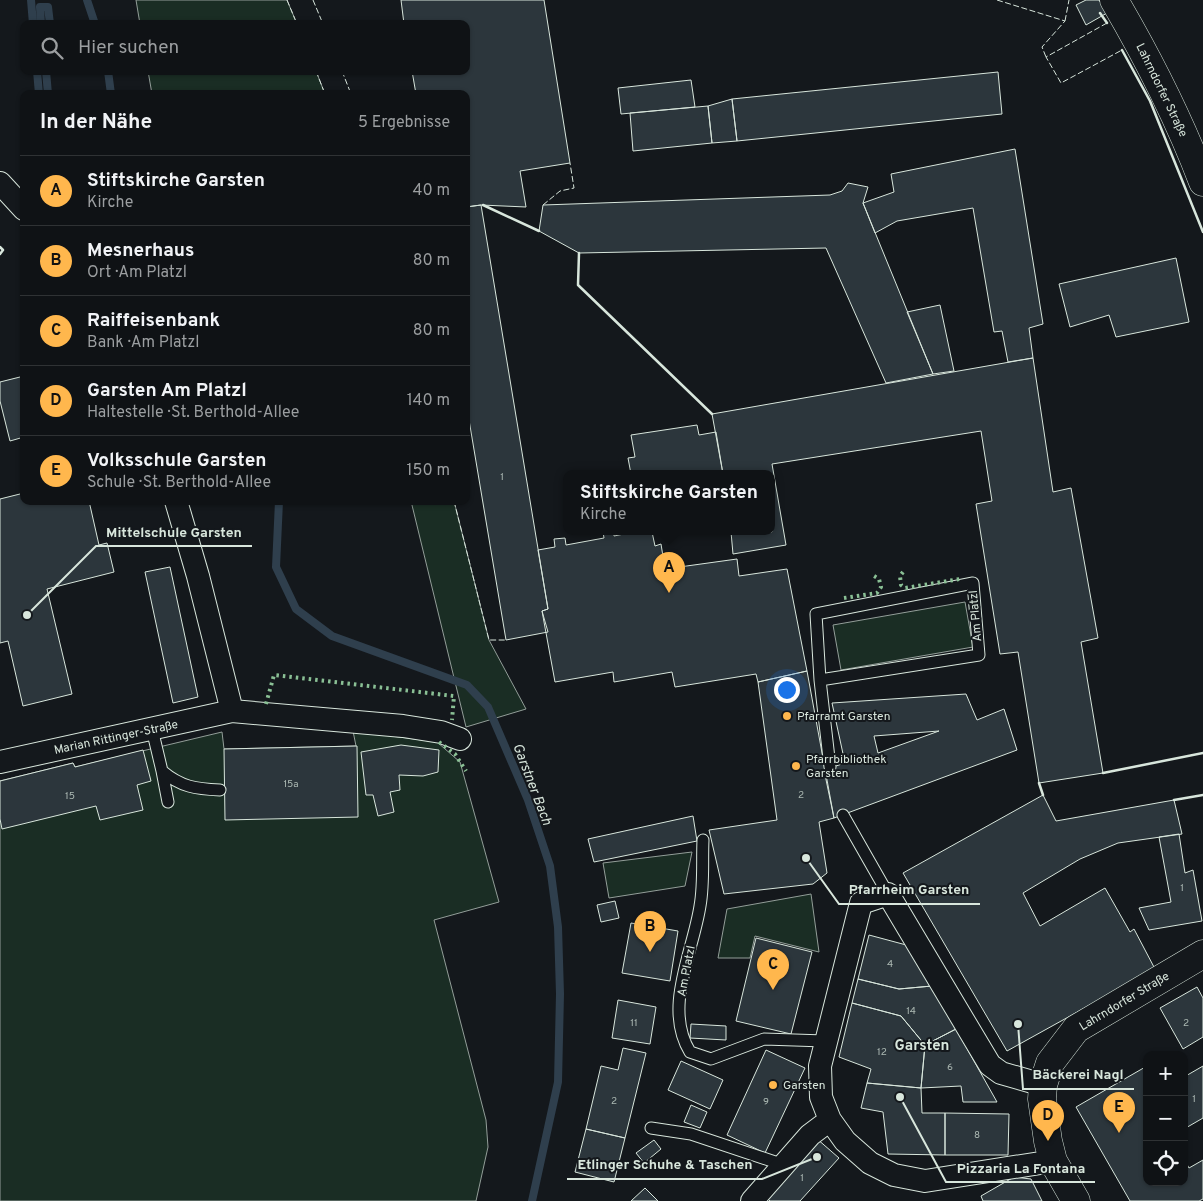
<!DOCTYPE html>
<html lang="de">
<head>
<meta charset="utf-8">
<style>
	:root { --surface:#0f1215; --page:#1d2022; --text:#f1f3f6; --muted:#9b9ea0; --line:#2f3234; --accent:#ffb74d }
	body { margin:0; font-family:Overpass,sans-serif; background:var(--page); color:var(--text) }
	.controls { position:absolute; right:15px; bottom:15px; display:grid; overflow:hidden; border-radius:10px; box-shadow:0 1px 4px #0004 }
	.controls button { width:45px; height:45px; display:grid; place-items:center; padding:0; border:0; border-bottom:1px solid var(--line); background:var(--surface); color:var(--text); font:25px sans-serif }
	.you { position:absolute; left:786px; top:689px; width:18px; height:18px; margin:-12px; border:4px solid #fff; border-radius:50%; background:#1a73e8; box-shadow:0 0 0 8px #1a73e833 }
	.badge { display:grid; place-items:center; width:32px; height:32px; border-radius:50%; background:var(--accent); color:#111; font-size:16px; font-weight:700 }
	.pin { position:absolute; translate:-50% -41px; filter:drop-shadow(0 1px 2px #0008) }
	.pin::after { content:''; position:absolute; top:26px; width:18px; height:15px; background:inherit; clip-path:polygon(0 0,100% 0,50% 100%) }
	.popup { position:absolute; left:563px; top:470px; width:212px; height:65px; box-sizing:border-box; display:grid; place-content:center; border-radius:10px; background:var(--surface); filter:drop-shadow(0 1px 4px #0005); font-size:16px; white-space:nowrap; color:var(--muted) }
	.popup b { font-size:19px; color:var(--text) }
	.popup::after { content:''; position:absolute; left:50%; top:100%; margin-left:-10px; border:10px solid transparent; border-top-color:var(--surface) }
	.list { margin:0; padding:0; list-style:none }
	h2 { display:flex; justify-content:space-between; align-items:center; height:65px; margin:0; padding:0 20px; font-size:21px }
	h2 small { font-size:16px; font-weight:400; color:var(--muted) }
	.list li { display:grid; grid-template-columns:32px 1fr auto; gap:15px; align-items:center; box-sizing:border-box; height:70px; padding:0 20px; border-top:1px solid var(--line) }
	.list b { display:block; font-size:19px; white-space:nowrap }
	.list p { margin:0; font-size:16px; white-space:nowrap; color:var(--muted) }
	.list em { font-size:16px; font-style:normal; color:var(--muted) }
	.icon { flex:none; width:28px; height:28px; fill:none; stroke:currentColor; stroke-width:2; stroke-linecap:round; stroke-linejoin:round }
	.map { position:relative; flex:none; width:1203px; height:1201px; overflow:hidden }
	.search { position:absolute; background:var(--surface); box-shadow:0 1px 4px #0004; left:20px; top:20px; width:450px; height:55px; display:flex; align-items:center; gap:12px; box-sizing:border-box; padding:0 18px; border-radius:10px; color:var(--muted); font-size:19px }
	.panel { position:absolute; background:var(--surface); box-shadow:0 1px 4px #0004; left:20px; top:90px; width:450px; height:415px; border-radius:10px }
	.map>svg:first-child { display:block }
	.green { fill:#1a2d24; stroke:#939e99 }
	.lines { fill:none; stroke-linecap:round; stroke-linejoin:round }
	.stream { stroke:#2f3f4d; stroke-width:8 }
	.building { fill:#2c363c; stroke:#d8e6dc; fill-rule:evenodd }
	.lane-casing { stroke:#d8e6dc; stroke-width:13 }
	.street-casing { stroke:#d8e6dc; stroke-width:24 }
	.secondary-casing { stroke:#d8e6dc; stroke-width:29 }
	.lane { stroke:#14181c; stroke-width:11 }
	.street { stroke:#14181c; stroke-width:22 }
	.secondary { stroke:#14181c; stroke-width:28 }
	.hedge { stroke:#8ac095; stroke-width:4; stroke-dasharray:2.5 4; stroke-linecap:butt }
	.fence { stroke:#d8e6dc; stroke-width:1; stroke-dasharray:6 2.5; stroke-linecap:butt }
	.wall { stroke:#d8e6dc; stroke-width:2.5 }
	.poi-dot { fill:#ffb74d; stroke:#14181c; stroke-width:2 }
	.labels { text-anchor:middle; stroke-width:4; stroke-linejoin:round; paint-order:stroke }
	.number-label { font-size:10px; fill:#adbab4 }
	.street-label { font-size:12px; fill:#d8e6dc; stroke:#14181c }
	.poi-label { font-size:12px; fill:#d8e6dc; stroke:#14181c; text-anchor:start }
	.water-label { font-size:14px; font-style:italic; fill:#d8e6dc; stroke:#14181c }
	.quarter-label { font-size:15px; font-weight:bold; fill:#d8e6dc; stroke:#14181c }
	.leader { fill:none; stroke:#d8e6dc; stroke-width:2 }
	.callout-dot { fill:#d8e6dc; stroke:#14181c; stroke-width:2 }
	.callout-label { font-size:14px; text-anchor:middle; font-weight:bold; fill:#d8e6dc; stroke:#14181c; stroke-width:4; stroke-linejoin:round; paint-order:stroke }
</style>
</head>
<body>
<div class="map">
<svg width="1203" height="1201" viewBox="0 0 1203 1201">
	<rect width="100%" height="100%" fill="#14181c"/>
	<path class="green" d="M136,0H287L297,24H140Z
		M148,71H316L325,94H152Z
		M411,501H454L489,640L526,709L466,727Z
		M965,602L973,647L841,670L833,625Z
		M353,731L437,742L460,762L499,902L434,920L486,1120L488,1147L476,1201H0V781L73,763L75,767L222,732L224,749L356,746Z
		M692,852L685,886L609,898L603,863Z
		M811,894L819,952L755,936L750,958H718L727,909Z"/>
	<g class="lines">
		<path class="stream" d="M31,0L33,24
			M87,0L95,24
			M41,24L40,7H48L50,24
			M37,71L39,94
			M46,71L48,94
			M108,71L111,94
			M279,501L276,567L296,609L332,636L467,685L488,707L528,800L550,866L558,927L560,994L558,1082L532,1201"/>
	</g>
	<path class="building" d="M401,0H544L570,163L520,171L526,207L481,205L466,207V94H416L412,71H466V24H404Z
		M1086,0H1099L1107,13L1086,25L1076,5Z
		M998,72L1002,114L737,141L732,99Z
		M691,80L695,107L621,114L618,88Z
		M732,99L737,141L712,143L708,106Z
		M708,106L712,143L633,151L630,113Z
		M1015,149L1043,324L1029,328L1033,358L1008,362L1002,331L994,332L973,208L897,221L875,233L863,203L894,192L891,174Z
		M848,183L868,187L863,203L933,374L886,383L826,248L579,253L539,231L543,205L830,195L842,191Z
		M481,205L548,609L542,611L548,632L506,640L466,402V207Z
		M1176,258L1189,322L1116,337L1109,315L1070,327L1059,284Z
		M940,305L954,371L933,374L907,312Z
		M1033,358L1053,492L1071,488L1098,638L1081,642L1103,773L1039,783L1018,652L1000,654L976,504L992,501L981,431L772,464L786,545L733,554L731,532H772V474H723L712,414Z
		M24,376V437L10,441L0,401V382Z
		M697,425L699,435L716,432L723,474H631L628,458L635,457L631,435Z
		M24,493V501H89L99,545L107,543L114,572L47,589L72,694L23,706L8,641L0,643V499Z
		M603,532H614V536L634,532H652L655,546L661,544L665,569L737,559L739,576L787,569L807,671L758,682L756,674L675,687L672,672L614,682L613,672L555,682L542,611L548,609L538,550L555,547L554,539L565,538L566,545L604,538Z
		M170,567L198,697L173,703L145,572Z
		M807,671L834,818L819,822L827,873L813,884L724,894L709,830L777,820L758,682Z
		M966,694L977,720L1004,709L1017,750L834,818L824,770L845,763L832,703ZM939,731L878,753L874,736Z
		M401,745L439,750L438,772L423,776L399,775L400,790L390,792L394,812L378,816L373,795H366L361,752Z
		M357,746L358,817L225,820L224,749Z
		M143,750L151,781L137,785L143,810L100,820L96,806L2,829L0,819V781L73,763L75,767Z
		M1043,795L1056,821L1174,800L1182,834L1118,843L1080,859L1023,893L1040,926L1105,888L1130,932L1134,929L1155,969L1007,1051L903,873Z
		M693,816L697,841L594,862L588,839Z
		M1179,834L1185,873L1193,870L1202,921L1149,930L1139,908L1171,902L1159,837Z
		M615,901L619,918L601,922L597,905Z
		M631,923L678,931L670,981L622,973Z
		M869,935L910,946L932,986L899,989L858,979Z
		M756,938L812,952L791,1034L736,1021Z
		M858,979L899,989L932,986L956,1029L925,1045L901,1016L852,1003Z
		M1197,987L1203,998V1037L1183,1049L1160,1008Z
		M618,1000L656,1007L650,1044L612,1038Z
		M852,1003L901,1016L925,1045L921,1088L867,1083L871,1069L839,1057Z
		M691,1024L726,1026V1040L690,1038Z
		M956,1029L997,1102H963L961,1086L921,1088L925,1045Z
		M623,1048L646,1053L625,1138L586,1129L601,1066L618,1070Z
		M766,1050L805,1068L765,1153L727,1135Z
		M681,1061L723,1080L710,1109L668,1090Z
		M1147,1066V1182H1184V1159L1189,1168L1203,1160V1199L1199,1201H1130L1076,1107Z
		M1203,1066V1118L1184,1129V1077Z
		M867,1083L921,1088L922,1113H945V1155L888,1154L883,1112L861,1108Z
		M691,1105L707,1112L700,1128L684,1122Z
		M945,1113L1009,1114L1008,1155H945Z
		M586,1129L625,1138L614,1182L575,1172Z
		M816,1138L839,1158L800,1201H770L764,1195Z
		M654,1140L661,1149L644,1163L636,1153Z
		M1014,1177L1031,1179L1042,1201H983L981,1196Z
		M645,1188L658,1201H631Z"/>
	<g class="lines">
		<defs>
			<path id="lane" d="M820,680L979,655L973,583L816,614L820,680L830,767
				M152,729L162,771C181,787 196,789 220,790
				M162,771L168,802
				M843,815L888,894
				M703,840C702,861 704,884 700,906C693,952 663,1008 690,1052L711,1059L764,1039L825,1041
				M651,1128L691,1134L784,1165"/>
			<path id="street" d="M0,183L24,209
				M176,501L198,576L232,711
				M0,762L232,711L403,726L441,732L460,739
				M1043,1085L1001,1073L990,1065L888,894L861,903L820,1066L821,1097L830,1120L845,1141L870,1163L894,1175L925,1181L1053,1161
				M752,1201L810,1135L830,1120"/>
			<path id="secondary" d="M1114,0C1148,58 1179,119 1203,182
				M1076,1201L1053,1161L1048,1141L1042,1099L1043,1085L1050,1063L1076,1029L1203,954"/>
		</defs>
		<use href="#lane" class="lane-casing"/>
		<use href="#street" class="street-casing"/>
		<use href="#secondary" class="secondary-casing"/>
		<use href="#lane" class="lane"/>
		<use href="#street" class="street"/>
		<use href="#secondary" class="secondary"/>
		<path class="hedge" d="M903,572L900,576L901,585L905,588L960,579
			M844,598L877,593L881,587L879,579L874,576
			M266,704L274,675L454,696L452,720
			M439,742L455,754L466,771"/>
		<path class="fence" d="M287,0L297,24
			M313,0L323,24
			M997,0L1065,21L1042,47L1046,57
			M1065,21L1069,0
			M1107,23L1046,57L1061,83L1122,50
			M316,71L325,94
			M342,71L351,94
			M543,205L560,191L574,188L570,163
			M454,501L489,640H506"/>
		<path class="wall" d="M1100,13L1107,23
			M1122,50L1150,101L1203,232
			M483,205L539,231
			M0,247L3,250L0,254
			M579,253L578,285L712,414
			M1103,773L1203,753
			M1039,783L1043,795
			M1174,800L1203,795"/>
	</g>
	<g class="poi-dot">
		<circle cx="787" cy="716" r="5"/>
		<circle cx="796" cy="766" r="5"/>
		<circle cx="773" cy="1085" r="5"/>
	</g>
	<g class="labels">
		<g class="number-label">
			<text x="502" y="480">1</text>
			<text x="291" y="787">15a</text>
			<text x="801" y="798">2</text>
			<text x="70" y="799">15</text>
			<text x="1182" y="891">1</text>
			<text x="890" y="967">4</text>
			<text x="911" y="1014">14</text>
			<text x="634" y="1026">11</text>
			<text x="1186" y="1026">2</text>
			<text x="882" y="1055">12</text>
			<text x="950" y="1070">6</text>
			<text x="1194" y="1102">1</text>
			<text x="614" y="1104">2</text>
			<text x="766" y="1105">9</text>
			<text x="977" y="1138">8</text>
			<text x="802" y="1181">1</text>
		</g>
		<g class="street-label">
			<text transform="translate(1162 90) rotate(64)" y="4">Lahrndorfer Straße</text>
			<text transform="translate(975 616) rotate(-95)" y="4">Am Platzl</text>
			<text transform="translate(116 737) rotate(-12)" y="4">Marian Rittinger-Straße</text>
			<text transform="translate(686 971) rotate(-79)" y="4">Am Platzl</text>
			<text transform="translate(1124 1001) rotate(-31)" y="4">Lahrndorfer Straße</text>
		</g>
		<g class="poi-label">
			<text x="797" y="720">Pfarramt Garsten</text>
			<text x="806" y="763">Pfarrbibliothek<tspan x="806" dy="14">Garsten</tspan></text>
			<text x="783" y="1089">Garsten</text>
		</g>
		<g class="water-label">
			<text transform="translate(533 784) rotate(69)" y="5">Garstner Bach</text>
		</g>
		<g class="quarter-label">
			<text x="922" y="1050">Garsten</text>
		</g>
	</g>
	<path class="leader" d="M27 615L96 546H252M806 858L839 904H980M1018 1024L1023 1089H1134M817 1157L762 1179H567M900 1097L946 1182H1095"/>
	<g class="callout-dot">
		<circle cx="27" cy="615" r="5"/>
		<circle cx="806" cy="858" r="5"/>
		<circle cx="1018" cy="1024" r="5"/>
		<circle cx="817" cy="1157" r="5"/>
		<circle cx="900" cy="1097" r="5"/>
	</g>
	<g class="callout-label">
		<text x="174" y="537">Mittelschule Garsten</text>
		<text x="909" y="894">Pfarrheim Garsten</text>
		<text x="1078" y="1079">Bäckerei Nagl</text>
		<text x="665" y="1169">Etlinger Schuhe &amp; Taschen</text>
		<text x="1021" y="1173">Pizzaria La Fontana</text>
	</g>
</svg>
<div class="controls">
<button>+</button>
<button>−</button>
<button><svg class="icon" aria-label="locate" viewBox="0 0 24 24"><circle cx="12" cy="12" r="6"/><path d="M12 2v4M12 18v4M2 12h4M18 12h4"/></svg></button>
</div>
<div class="you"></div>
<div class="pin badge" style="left:669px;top:593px">A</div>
<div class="popup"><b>Stiftskirche Garsten</b>Kirche</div>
<div class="pin badge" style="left:650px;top:952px">B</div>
<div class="pin badge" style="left:773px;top:990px">C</div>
<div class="pin badge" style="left:1048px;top:1141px">D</div>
<div class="pin badge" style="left:1119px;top:1133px">E</div>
<div class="search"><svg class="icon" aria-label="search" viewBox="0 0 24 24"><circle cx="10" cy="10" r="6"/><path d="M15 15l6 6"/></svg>Hier suchen</div>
<section class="panel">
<h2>In der Nähe<small>5 Ergebnisse</small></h2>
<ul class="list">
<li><span class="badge">A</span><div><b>Stiftskirche Garsten</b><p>Kirche</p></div><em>40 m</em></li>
<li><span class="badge">B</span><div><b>Mesnerhaus</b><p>Ort · Am Platzl</p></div><em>80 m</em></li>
<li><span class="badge">C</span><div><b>Raiffeisenbank</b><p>Bank · Am Platzl</p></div><em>80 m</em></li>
<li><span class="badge">D</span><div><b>Garsten Am Platzl</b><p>Haltestelle · St. Berthold-Allee</p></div><em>140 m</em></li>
<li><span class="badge">E</span><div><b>Volksschule Garsten</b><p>Schule · St. Berthold-Allee</p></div><em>150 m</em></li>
</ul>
</section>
</div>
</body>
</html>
